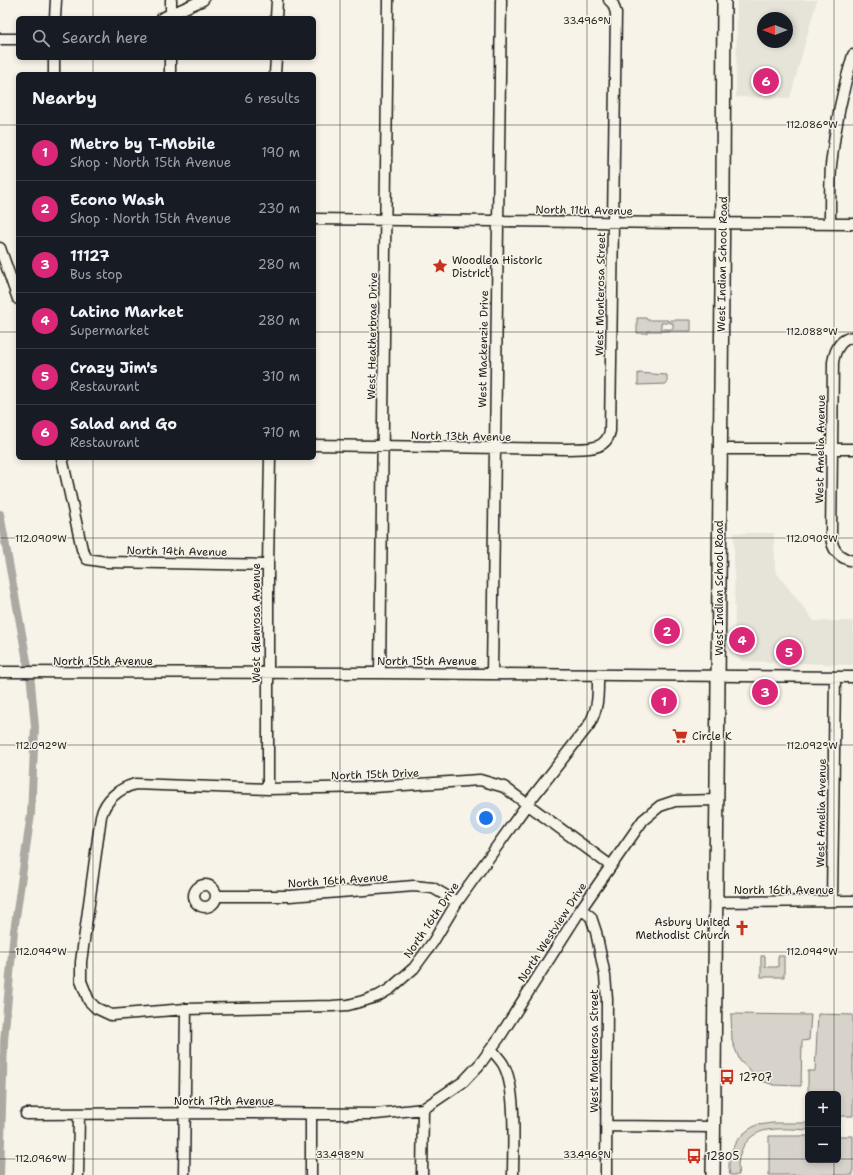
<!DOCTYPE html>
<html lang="en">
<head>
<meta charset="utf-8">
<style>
	:root { --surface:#171b24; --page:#242831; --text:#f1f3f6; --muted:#9ea1a6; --line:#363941; --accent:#db2777 }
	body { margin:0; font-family:"Shantell Sans",sans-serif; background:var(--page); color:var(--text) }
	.controls { position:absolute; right:12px; bottom:12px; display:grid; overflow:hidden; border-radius:6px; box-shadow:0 2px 6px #0003 }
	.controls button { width:36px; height:36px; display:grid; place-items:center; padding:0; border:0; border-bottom:1px solid var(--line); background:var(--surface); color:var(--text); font:20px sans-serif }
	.compass { position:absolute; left:757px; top:12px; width:36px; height:36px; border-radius:50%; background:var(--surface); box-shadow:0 2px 6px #0003; rotate:270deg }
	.you { position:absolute; left:486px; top:818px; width:14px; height:14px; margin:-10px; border:3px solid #fff; border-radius:50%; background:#1a73e8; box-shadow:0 0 0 6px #1a73e833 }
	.badge { display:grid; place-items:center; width:26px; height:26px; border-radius:50%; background:var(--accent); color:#fff; font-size:13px; font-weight:700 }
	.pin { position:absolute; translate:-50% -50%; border:2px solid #fff; box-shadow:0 1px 4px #0006 }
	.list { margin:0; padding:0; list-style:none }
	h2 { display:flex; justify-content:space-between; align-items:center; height:52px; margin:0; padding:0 16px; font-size:17px }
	h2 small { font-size:13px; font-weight:400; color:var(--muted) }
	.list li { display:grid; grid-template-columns:26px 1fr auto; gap:12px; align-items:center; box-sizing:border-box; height:56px; padding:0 16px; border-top:1px solid var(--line) }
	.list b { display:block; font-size:15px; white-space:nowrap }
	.list p { margin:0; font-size:13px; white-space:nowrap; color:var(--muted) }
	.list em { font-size:13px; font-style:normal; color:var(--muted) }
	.icon { flex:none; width:22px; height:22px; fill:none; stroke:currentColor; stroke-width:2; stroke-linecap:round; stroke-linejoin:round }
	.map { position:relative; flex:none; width:853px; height:1175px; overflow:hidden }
	.search { position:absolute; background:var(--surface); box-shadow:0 2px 6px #0003; left:16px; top:16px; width:300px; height:44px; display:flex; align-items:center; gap:10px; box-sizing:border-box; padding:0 14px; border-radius:6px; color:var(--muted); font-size:15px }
	.panel { position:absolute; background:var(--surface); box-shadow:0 2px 6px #0003; left:16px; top:72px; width:300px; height:388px; border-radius:6px }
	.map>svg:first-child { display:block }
	.built { fill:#e6e3d9; fill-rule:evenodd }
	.green { fill:#d7d3cb; stroke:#7a7874 }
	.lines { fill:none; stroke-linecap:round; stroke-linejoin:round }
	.canal { stroke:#aca9a2; stroke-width:8 }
	.minor-casing { stroke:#1c1c1c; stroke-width:13 }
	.major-casing { stroke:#1c1c1c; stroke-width:16 }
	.minor { stroke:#f7f3e8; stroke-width:10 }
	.major { stroke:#f7f3e8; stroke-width:13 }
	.ticks { fill:none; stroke:#1c1c1c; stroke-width:1; stroke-opacity:0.45 }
	.labels { text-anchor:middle; stroke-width:3; stroke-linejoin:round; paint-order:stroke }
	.street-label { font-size:11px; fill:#1c1c1c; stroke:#f7f3e8 }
	.poi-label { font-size:11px; fill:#1c1c1c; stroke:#f7f3e8; text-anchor:start }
	.ticks-label { font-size:10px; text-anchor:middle; fill:#1c1c1c; stroke:#f7f3e8; stroke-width:3; stroke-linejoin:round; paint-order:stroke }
</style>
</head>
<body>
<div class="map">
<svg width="853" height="1175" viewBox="0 0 853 1175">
	<rect width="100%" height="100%" fill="#f7f3e8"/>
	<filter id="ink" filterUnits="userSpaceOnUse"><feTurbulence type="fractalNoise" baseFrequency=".025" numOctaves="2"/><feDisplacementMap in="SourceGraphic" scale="8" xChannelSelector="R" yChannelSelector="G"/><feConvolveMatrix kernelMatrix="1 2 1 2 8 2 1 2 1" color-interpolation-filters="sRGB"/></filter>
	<g filter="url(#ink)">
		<path class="built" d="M737,0H817L790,98L736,97ZM763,18H787V42H763Z
			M734,533H774L775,571L814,621H853V665L742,661L735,654Z"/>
		<path class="green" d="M637,318H646L647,320H668V323H661V329H668V331H647V333H637Z
			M670,320H691V331H669V329H673V323H670Z
			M638,373L667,375V384L638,385Z
			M761,956H765V967H778V956H784V977H761Z
			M731,1014L811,1015L809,1040L802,1041L801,1086L774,1085L762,1081L740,1061L732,1041Z
			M818,1014L853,1015V1116H838V1094H808V1071H815Z
			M772,1123H808V1130C795,1129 780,1128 767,1130C745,1134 735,1155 739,1175H730C725,1152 738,1133 759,1124V1125Z
			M769,1136H808V1160H838V1136H853V1175H769Z"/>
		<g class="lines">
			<path class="canal" d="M0,514L31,683L35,727L31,814L14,931L4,1041L0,1175"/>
			<defs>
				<path id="minor" d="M55,18L56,0
					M162,18L203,0
					M171,18V0
					M276,18L277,0
					M0,39H18
					M54,58V74
					M170,74V58
					M275,74L276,58
					M314,219L674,223L853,224
					M830,224C830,204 830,184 831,165C835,128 842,91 853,55
					M0,248L18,299
					M853,337C840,339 835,350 833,362L831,536C832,550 839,558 853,561
					M314,445L567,449C584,448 606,452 610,431L616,13L613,4L609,0
					M720,449H853
					M62,458L82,549L87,559L106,562L268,565
					M0,672L380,673L853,677
					M380,673L388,0
					M492,674L501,0
					M598,675C598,694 599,707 589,725L532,798L523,810L457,902L433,942L414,968L390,989L378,996L363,1001L348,1005L332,1006L186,1009L111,1015L96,1008L89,1001L81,981V962L101,816C106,799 118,789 135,784L268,789L373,787L480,780L504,787L611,866
					M268,789V565L270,458
					M194 896a11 11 0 1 1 22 0a11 11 0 1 1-22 0Z
					M216,896H290L414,886L433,888L457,902
					M832,901L835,677
					M716,902L853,901
					M581,909L591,917L596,932L605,976L607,999L606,1175
					M491,1049C495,1054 500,1059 503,1064C517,1088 513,1146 513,1175
					M26,1114L248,1113L376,1114L423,1109L463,1082L480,1064L499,1038L581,909L643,820L660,806L675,801L717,800
					M606,1126L713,1127
					M78,1175L79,1114
					M184,1175L186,1009
					M311,1175V1114
					M422,1175L423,1109"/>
				<path id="major" d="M713,1175L723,190L724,0"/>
			</defs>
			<use href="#minor" class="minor-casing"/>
			<use href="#major" class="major-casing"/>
			<use href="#minor" class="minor"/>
			<use href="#major" class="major"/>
		</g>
	</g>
	<path class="ticks" d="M93,0V18M340,0V1175M587,0V1175M834,0V1094M93,58V74M0,125H18M314,125H853M0,332H18M314,332H853M93,458V1175M0,538H853M0,745H853M0,952H853M0,1159H808M838,1159H853M834,1160V1175"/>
	<defs>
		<symbol id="sight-bare" viewBox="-9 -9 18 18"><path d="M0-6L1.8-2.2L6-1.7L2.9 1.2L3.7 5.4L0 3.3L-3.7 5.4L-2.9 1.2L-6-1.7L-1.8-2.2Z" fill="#c8321e" stroke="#f7f3e8" stroke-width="2.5" paint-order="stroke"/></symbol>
		<symbol id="supermarket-bare" viewBox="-9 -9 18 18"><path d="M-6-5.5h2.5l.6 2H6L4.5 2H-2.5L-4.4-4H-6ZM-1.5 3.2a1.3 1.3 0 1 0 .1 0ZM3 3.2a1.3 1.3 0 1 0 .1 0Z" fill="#c8321e" stroke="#f7f3e8" stroke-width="2.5" paint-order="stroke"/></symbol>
		<symbol id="church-bare" viewBox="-9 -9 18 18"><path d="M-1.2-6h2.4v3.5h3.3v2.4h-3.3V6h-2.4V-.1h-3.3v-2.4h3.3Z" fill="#c8321e" stroke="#f7f3e8" stroke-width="2.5" paint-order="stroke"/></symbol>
		<symbol id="bus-bare" viewBox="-9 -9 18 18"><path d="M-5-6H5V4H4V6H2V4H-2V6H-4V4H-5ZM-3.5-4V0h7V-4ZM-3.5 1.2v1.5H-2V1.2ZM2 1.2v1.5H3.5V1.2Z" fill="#c8321e" stroke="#f7f3e8" stroke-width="2.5" paint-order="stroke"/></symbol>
	</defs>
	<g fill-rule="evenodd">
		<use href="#sight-bare" x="429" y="255" width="22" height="22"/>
		<use href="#supermarket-bare" x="669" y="725" width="22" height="22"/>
		<use href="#church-bare" x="731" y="917" width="22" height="22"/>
		<use href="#bus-bare" x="716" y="1066" width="22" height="22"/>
		<use href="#bus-bare" x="683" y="1145" width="22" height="22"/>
	</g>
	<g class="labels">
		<g class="street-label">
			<text transform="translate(584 210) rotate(1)" y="4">North 11th Avenue</text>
			<text transform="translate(722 264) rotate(-89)" y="4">West Indian School Road</text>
			<text transform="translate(600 294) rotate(-89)" y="4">West Monterosa Street</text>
			<text transform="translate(372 336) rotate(-89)" y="4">West Heatherbrae Drive</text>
			<text transform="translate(483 349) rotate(-89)" y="4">West Mackenzie Drive</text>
			<text transform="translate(461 436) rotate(1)" y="4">North 13th Avenue</text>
			<text transform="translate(820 449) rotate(-89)" y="4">West Amelia Avenue</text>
			<text transform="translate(177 551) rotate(1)" y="4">North 14th Avenue</text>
			<text transform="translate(719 588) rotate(-90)" y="4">West Indian School Road</text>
			<text transform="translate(256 623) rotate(-90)" y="4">West Glenrosa Avenue</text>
			<text x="103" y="665">North 15th Avenue</text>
			<text x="427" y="665">North 15th Avenue</text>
			<text transform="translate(375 774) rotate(-2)" y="4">North 15th Drive</text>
			<text transform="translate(821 813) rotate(-89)" y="4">West Amelia Avenue</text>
			<text transform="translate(338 880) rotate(-4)" y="4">North 16th Avenue</text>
			<text x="784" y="894">North 16th Avenue</text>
			<text transform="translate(431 920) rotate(-56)" y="4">North 16th Drive</text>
			<text transform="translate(552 932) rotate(-57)" y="4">North Westview Drive</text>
			<text transform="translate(594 1051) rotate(-90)" y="4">West Monterosa Street</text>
			<text x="224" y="1105">North 17th Avenue</text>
		</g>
		<g class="poi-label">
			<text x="452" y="264">Woodlea Historic<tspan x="452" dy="13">District</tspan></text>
			<text x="692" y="740">Circle K</text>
			<text x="730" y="926" text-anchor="end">Asbury United<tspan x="730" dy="13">Methodist Church</tspan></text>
			<text x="739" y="1081">12707</text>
			<text x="706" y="1160">12805</text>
		</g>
	</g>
	<g class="ticks-label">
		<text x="587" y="24">33.496°N</text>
		<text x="812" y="128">112.086°W</text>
		<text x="812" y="335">112.088°W</text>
		<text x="812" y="542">112.090°W</text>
		<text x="41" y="542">112.090°W</text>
		<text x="812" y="749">112.092°W</text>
		<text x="41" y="749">112.092°W</text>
		<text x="812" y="955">112.094°W</text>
		<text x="41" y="955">112.094°W</text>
		<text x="340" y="1158">33.498°N</text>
		<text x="587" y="1158">33.496°N</text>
		<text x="41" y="1162">112.096°W</text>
	</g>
</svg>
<div class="controls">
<button>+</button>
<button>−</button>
</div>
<svg class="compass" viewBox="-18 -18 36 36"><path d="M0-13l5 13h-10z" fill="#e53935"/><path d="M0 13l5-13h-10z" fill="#9ea1a6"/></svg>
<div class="you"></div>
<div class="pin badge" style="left:664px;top:701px">1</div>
<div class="pin badge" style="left:667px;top:631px">2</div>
<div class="pin badge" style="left:765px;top:692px">3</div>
<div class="pin badge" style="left:742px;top:640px">4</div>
<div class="pin badge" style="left:789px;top:652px">5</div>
<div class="pin badge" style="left:766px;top:81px">6</div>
<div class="search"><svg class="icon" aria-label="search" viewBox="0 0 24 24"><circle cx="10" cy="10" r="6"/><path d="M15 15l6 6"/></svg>Search here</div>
<section class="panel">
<h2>Nearby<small>6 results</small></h2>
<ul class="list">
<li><span class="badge">1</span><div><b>Metro by T-Mobile</b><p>Shop · North 15th Avenue</p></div><em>190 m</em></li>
<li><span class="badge">2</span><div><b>Econo Wash</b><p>Shop · North 15th Avenue</p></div><em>230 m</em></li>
<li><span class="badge">3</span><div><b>11127</b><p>Bus stop</p></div><em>280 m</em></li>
<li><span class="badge">4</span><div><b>Latino Market</b><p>Supermarket</p></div><em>280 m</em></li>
<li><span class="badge">5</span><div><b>Crazy Jim's</b><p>Restaurant</p></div><em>310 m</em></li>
<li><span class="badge">6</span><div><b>Salad and Go</b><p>Restaurant</p></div><em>710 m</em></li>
</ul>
</section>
</div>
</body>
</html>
